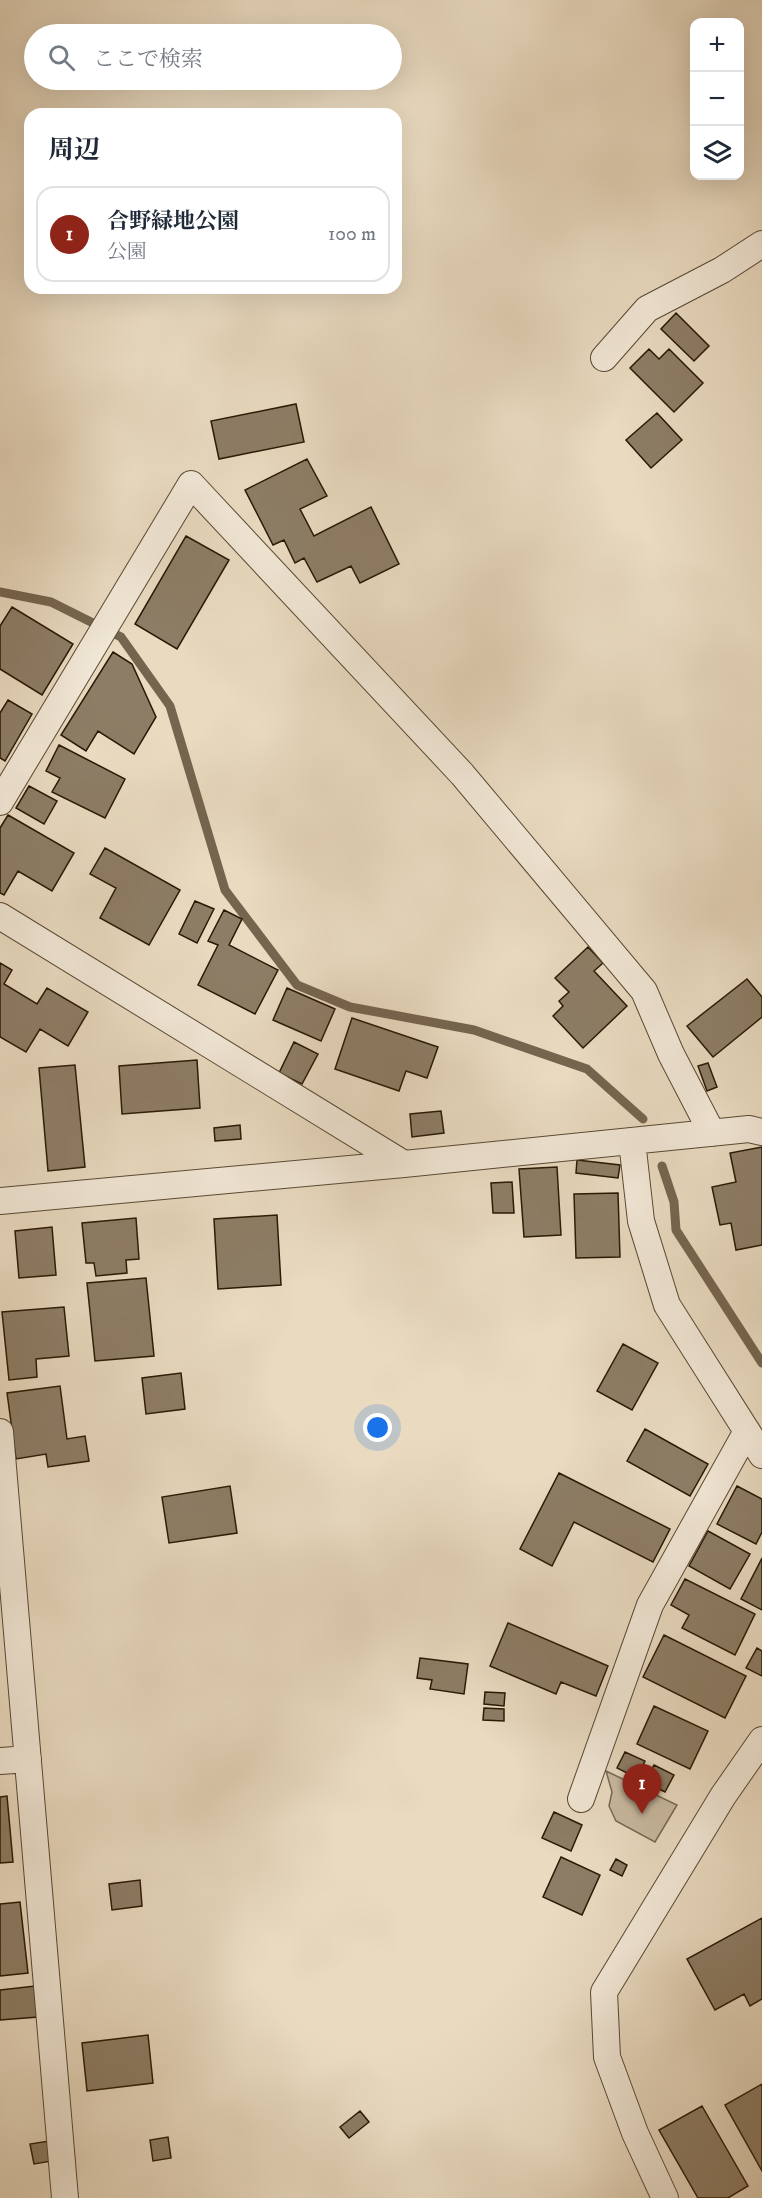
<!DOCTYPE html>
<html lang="ja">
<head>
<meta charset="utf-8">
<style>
	:root { --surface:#fff; --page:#f6f6f7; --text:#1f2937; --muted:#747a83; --line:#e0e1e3; --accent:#8f2418 }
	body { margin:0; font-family:"IM FELL DW Pica","Noto Serif JP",serif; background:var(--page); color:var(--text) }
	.controls { position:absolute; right:18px; top:18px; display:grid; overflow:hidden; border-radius:12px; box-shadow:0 6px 24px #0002 }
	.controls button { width:54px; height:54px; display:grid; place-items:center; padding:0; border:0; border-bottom:2px solid var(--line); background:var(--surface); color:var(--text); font:30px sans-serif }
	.you { position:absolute; left:378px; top:1428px; width:21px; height:21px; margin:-15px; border:4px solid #fff; border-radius:50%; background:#1a73e8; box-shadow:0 0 0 9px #1a73e833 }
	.badge { display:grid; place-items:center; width:39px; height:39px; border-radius:50%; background:var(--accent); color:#fff; font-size:20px; font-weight:700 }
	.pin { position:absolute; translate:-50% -50px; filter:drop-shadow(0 2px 3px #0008) }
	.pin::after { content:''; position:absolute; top:32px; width:21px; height:18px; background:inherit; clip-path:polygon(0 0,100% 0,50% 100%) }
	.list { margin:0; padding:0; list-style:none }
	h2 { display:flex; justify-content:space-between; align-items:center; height:78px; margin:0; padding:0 24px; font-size:26px }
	h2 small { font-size:20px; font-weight:400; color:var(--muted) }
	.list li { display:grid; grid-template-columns:39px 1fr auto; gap:18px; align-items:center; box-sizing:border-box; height:96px; margin:0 12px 12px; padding:0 12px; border:2px solid var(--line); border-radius:18px }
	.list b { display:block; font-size:22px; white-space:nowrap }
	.list p { margin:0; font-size:20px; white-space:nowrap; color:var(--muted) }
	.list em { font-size:20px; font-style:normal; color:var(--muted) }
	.icon { flex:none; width:33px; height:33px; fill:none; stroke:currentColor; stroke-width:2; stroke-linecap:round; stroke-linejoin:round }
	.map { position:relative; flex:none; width:762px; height:2198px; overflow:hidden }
	.search { position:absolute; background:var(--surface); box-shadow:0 6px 24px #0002; left:24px; top:24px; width:378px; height:66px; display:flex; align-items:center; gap:15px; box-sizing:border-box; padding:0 21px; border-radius:33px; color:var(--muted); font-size:22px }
	.panel { position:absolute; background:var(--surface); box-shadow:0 6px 24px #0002; left:24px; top:108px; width:378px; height:186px; border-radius:18px }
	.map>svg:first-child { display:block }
	.green { fill:#c8b9a0; stroke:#786952; stroke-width:1.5 }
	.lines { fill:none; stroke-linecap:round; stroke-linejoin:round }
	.stream { stroke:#75654f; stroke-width:9 }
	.building { fill:#8d7d66; stroke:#291905; stroke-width:1.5 }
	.street-casing { stroke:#594934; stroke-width:28 }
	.street { stroke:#f1e7d6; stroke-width:26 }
</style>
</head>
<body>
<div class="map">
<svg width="762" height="2198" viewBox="0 0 762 2198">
	<rect width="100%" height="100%" fill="#e9dac0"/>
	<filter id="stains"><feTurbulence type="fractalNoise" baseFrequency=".00333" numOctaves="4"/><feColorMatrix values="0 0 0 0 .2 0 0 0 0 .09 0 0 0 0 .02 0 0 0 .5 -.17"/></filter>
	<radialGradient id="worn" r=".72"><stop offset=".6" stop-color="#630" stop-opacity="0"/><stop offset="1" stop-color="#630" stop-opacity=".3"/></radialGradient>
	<path class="green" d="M606,1771L677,1805L655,1842L616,1821L609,1806L612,1792Z"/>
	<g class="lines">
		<path class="stream" d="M0,592L51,602L121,637L170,706L225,890L297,985L350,1007L474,1030L587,1069L643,1119
			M662,1166L674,1202L676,1230L762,1363"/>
	</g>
	<path class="building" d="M676,313L709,346L694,361L661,329Z
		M649,349L659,359L669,349L703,383L674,412L630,368Z
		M296,404L304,442L219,459L211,421Z
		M657,413L682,440L651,468L626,440Z
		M307,459L327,496L300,509L314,536L371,507L399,564L360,583L351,566L317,582L304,558L295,563L284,540L273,545L245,490Z
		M186,536L229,560L177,649L135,624Z
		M12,607L73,644L42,695L0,669V626Z
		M113,652L132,664L156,717L134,754L98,731L86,751L61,735Z
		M8,700L32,714L5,761L0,758V713Z
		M59,745L125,779L105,818L52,792L60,778L46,771Z
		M29,786L57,801L44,824L16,808Z
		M8,815L74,853L52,891L18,871L4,895L0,893V828Z
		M105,848L180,890L149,945L100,918L116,888L90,874Z
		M195,901L214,909L197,943L179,934Z
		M224,910L242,919L229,945L278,970L255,1014L198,985L218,945L208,941Z
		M588,947L603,963L594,971L627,1006L583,1048L553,1016L563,1006L559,1001L569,992L555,978Z
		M0,963L12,970L4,984L37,1004L47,988L88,1012L68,1046L40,1029L26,1052L0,1037Z
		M747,979L762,997V1017L713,1057L687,1026Z
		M287,988L335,1009L321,1041L273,1020Z
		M352,1018L438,1047L427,1078L406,1071L399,1091L335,1069Z
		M294,1042L318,1054L302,1084L279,1073Z
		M197,1060L200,1108L122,1114L119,1066Z
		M708,1063L717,1087L707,1091L698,1066Z
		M75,1065L85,1167L48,1171L39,1068Z
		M441,1111L444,1133L412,1137L410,1114Z
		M240,1125L241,1139L215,1141L214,1128Z
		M762,1147V1245L736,1250L731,1223L720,1225L712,1187L736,1182L730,1153Z
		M577,1160L620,1165L618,1178L576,1173Z
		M557,1167L561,1235L524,1237L519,1169Z
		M512,1182L514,1213H493L491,1183Z
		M618,1193L620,1257L576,1258L574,1194Z
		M277,1215L281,1285L218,1289L214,1219Z
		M136,1218L139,1259L126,1260L127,1273L96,1276L94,1263H86L82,1223Z
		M52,1227L56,1275L19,1278L15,1231Z
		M146,1278L154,1356L95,1361L87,1283Z
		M64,1307L69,1356L36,1359L37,1377L9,1380L2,1312Z
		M623,1344L658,1363L632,1410L597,1391Z
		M181,1373L185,1409L146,1414L142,1378Z
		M60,1386L67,1439L85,1436L89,1461L48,1467L46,1454L16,1459L7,1393Z
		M645,1429L708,1464L690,1496L627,1461Z
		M559,1473L670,1529L653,1562L574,1522L552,1566L520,1549Z
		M230,1486L237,1533L169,1543L162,1497Z
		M737,1486L762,1499V1532L756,1544L717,1524Z
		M708,1531L750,1554L730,1589L689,1566Z
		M762,1558V1610L741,1599Z
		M685,1579L755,1614L735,1655L682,1628L689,1615L671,1605Z
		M508,1623L608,1666L596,1696L561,1682L556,1694L490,1666Z
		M664,1635L746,1676L725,1718L643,1677Z
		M757,1648L762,1651V1676L746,1668Z
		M420,1658L468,1664L464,1694L430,1689L432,1680L417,1678Z
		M485,1692L505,1693L504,1706L484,1704Z
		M654,1706L708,1731L690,1769L637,1744Z
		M484,1708L504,1709V1721L483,1720Z
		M625,1752L645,1761L637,1778L617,1768Z
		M654,1765L674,1775L665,1792L645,1782Z
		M7,1796L13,1862L0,1863V1797Z
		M554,1812L582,1825L571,1851L542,1838Z
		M561,1857L600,1875L582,1915L543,1897Z
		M616,1859L627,1865L622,1876L610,1870Z
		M140,1880L142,1906L112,1910L109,1884Z
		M20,1902L28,1973L0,1976V1904Z
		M762,1918V1999L750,2006L744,1994L715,2010L687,1959Z
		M35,1986L38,2017L0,2020V1990Z
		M148,2035L153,2083L87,2091L82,2043Z
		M762,2084V2171L725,2105Z
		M702,2106L748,2186L728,2198H698L659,2130Z
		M360,2111L369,2122L349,2138L340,2127Z
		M168,2137L171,2158L153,2161L150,2140Z
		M49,2141L52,2161L34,2164L30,2144Z"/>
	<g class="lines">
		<defs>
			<path id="street" d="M604,358L647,309L722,270L762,244
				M0,802L191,484L462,774L644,991L671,1054L712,1133
				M0,916L404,1164
				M632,1141L641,1221L667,1305L762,1455
				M0,1201L404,1164L749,1129L762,1132
				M0,1432L65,2198
				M0,1761L28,1759
				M581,1799L650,1605L747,1431
				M665,2198L635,2133L607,2057L604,1992L723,1796L762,1740"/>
		</defs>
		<use href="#street" class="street-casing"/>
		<use href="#street" class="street"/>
	</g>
	<rect width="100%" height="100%" filter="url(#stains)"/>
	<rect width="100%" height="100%" fill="url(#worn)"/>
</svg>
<div class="controls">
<button>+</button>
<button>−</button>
<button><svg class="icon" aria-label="layers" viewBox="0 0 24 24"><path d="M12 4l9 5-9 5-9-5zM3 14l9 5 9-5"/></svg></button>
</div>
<div class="you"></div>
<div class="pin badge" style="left:642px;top:1814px">1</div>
<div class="search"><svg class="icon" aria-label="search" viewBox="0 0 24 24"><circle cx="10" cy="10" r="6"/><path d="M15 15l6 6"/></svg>ここで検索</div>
<section class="panel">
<h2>周辺<small></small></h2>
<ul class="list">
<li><span class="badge">1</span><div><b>合野緑地公園</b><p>公園</p></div><em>100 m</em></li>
</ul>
</section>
</div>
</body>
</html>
